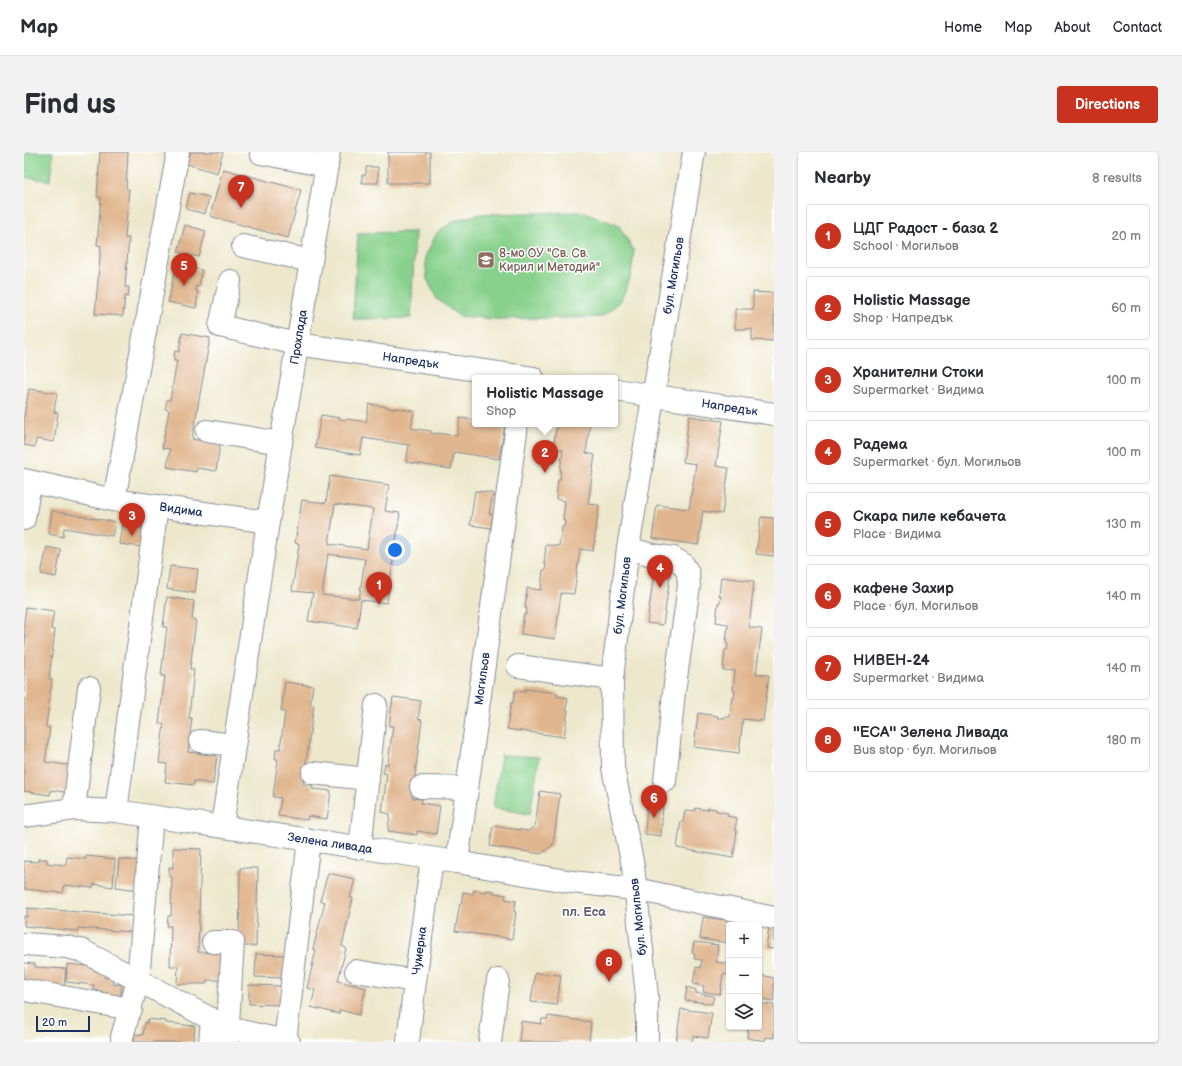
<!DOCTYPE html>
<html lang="en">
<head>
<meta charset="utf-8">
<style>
	:root { --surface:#fff; --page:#f2f2f3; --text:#2b2b33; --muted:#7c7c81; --line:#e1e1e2; --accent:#c8321e }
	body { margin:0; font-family:"Balsamiq Sans",sans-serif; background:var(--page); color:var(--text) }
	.controls { position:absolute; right:12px; bottom:12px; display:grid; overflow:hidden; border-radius:4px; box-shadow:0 1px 3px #0004 }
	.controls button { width:36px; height:36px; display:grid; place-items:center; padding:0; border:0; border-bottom:1px solid var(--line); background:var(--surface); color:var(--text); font:20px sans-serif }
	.scale { position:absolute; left:12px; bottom:10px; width:54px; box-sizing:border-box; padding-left:4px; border:2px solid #1b2f5e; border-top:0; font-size:11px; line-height:14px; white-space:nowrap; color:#1b2f5e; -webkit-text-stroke:3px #fff; paint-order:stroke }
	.you { position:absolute; left:371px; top:398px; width:14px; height:14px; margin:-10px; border:3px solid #fff; border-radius:50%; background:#1a73e8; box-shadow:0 0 0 6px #1a73e833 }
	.badge { display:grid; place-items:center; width:26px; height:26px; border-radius:50%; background:var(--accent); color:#fff; font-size:13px; font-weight:700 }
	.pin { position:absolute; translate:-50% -33px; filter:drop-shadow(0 1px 2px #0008) }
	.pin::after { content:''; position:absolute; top:21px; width:14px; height:12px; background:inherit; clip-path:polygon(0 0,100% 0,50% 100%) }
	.popup { position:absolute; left:448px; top:223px; width:146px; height:52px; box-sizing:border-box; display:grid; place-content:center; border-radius:4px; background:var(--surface); filter:drop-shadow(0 1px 3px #0005); font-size:13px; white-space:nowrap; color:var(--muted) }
	.popup b { font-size:15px; color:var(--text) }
	.popup::after { content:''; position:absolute; left:50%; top:100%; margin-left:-8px; border:8px solid transparent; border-top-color:var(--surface) }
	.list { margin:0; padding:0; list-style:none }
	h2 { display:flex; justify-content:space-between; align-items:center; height:52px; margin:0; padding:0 16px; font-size:17px }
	h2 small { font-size:13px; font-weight:400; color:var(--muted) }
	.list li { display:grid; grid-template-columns:26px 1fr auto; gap:12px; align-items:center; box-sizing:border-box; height:64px; margin:0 8px 8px; padding:0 8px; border:1px solid var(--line); border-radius:4px }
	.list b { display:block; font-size:15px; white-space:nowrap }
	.list p { margin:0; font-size:13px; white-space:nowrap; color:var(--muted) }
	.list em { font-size:13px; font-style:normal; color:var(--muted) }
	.icon { flex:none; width:22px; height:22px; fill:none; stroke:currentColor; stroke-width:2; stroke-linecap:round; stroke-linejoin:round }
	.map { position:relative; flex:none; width:750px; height:890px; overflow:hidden; border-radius:4px }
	header { display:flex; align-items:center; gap:24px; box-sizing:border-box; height:56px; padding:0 20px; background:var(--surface); border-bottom:1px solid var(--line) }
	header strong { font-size:19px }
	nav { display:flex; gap:22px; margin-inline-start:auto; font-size:14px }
	.intro { display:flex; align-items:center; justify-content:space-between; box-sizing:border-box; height:96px; padding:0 24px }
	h1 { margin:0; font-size:28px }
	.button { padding:10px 18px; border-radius:4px; background:var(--accent); color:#fff; font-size:14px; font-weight:700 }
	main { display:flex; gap:24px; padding:0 24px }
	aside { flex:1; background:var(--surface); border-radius:4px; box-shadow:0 1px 3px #0004 }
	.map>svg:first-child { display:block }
	.green { fill:#88d18c; stroke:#528075 }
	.building { fill:#e0b58d; fill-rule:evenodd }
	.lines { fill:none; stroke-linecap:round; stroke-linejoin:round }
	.minor-casing { stroke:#848c95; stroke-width:24 }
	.minor { stroke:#fff; stroke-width:22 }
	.labels { text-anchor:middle; stroke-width:3; stroke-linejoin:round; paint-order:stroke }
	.education-label { font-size:12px; fill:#785e54; stroke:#fff; text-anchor:start }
	.street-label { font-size:12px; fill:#1b2f5e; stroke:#fff }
	.neighbourhood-label { font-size:13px; font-weight:bold; fill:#605e6e; stroke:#fff }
</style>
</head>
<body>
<header>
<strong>Map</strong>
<nav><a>Home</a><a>Map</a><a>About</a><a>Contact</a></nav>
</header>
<div class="intro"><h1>Find us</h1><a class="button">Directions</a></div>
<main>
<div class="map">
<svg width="750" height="890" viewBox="0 0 750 890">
	<rect width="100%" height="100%" fill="#fff"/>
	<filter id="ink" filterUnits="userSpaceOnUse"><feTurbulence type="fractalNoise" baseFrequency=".025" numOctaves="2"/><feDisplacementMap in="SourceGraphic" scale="8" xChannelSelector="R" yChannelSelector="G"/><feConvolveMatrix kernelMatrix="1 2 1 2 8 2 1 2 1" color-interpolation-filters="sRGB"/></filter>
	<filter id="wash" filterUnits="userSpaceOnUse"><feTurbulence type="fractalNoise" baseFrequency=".012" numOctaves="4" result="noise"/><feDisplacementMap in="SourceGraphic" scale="16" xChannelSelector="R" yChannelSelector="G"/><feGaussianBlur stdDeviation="0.9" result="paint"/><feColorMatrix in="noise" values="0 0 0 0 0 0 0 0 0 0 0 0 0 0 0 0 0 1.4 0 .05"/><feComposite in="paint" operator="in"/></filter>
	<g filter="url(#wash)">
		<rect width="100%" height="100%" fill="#ede8cc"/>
		<path class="green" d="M0,0H29L26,29L0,25Z
			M561,60L595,74L610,99L607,124L596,150L577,165L472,167L435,164L413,147L403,127L401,105L413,81L432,68L456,62Z
			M391,80L387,166L329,167L334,81Z
			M477,603L515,605L506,662L469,656Z"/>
		<g id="blocks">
			<path class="building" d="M76,0H104L102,37H105L101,86H105L101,135H105L104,145L101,144L99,164L71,162L77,94L73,93L77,45H73Z
				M167,0H199L193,21L163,12Z
				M364,0H406V31H364Z
				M342,15H354V31H338V23H342Z
				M199,17L277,38L264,86L186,64Z
				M166,41L185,45L181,62L162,57Z
				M161,73L182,79L175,105L154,100Z
				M152,113L178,118L175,135L172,134V139L174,140L172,156L144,150Z
				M729,140L750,141V189L728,188V177H711V157H729Z
				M158,181L186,186L168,287L196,292L192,319L173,316L172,320L143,315L146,297L138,296L145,258L141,257L143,248H146L153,209H150L151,199L155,200Z
				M5,237L33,241L30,260L34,261L30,290L12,287L11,295L0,293V265Z
				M345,252L364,255V256L371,257V256L390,259L387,276L407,279V281L413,282V281L433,284L436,266L451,268V272L481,273L475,307L430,300L427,317L382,310L385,293L339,286L336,303L291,296L297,263L316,266V267L322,268L323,267L342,270Z
				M665,264L699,269L692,314L705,316L698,362L679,359L674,393L628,386L633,353L665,357L672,312L659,310Z
				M534,272H566L562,301L571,303L564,352L575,353L569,399L556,397L550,442L537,441L531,487L497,482L500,462L502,463L503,456H501L503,436L517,438L519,418L521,419L522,412H520L522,393L535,394L538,375H540L541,369L539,368L541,349L532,347L534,328H536L537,318H536L539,298L529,297L532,277H533Z
				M306,324L365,333L361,359L376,361L363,451L337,448L333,476L284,469L289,441L268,439L275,392L271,391L278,348L302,351ZM311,352L349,357L343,397L305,392ZM304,402L341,407L335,447L298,443Z
				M451,339L469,341L465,362H469L467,376L446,373Z
				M28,359L91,370L88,384L40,376L39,385L25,382Z
				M737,365L750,366V404L732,402Z
				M98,372L121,376L118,395L95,392Z
				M23,395L37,398L32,425L17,422Z
				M146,414L174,417L171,441L143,437Z
				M631,415L647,417L639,473L623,471Z
				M697,425L730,429L725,475L738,477L732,522L745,523L739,569L719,567L715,601L670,595L674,561L694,564L693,566H700V565H706L708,545L710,546L711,539H709L711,519L699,518L701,498H703L704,492L702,491L704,472L692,470L694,451H696L697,444H695Z
				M143,445L170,449L168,468H172L166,517L170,518L165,566H168L164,600L193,604L189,632L170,629V633L141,630L143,612L135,611L140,572H135L141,524H137L143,475H139Z
				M2,455L30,459L27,477L31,478L25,527H28L22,575L26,576L21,610L50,614L46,641L27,638L26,643L0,639V500L2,484H0V469Z
				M261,530L289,534L286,553H290L279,632L288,633V637L307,639L303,667L284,664L283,668L254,664L257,646L249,645L254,607H251L252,597H256L261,560L257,559Z
				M501,537L534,541L533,544L544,546L542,558H544L540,585L483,577L487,551H489L491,539L501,540Z
				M369,545L397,549L394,567L398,568L388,646L398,647L397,651L416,654L412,682L393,679V683L364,679L366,662L358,660L363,622L359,621L361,612H364L369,574H365Z
				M516,639L536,642L529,693L517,702L466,694L469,674L504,679L511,674Z
				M623,652L639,654L637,684L621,682Z
				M671,656L684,658V656L692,657V659L704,661L703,664L713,666L711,678L713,679L709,706L653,696L657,669L659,670L661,658L671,659Z
				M149,696L177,697L174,800L203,801L202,828H183L182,832H153L154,814H146L147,774H143L144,764H147L148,725H145V715L149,716Z
				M62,704L91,707L89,735L70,732L69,736L40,733L39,741L0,737V709L14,710V707H23V711L42,713L43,705L62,707Z
				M95,707L118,709L115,738L92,735Z
				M216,716H234L232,794H215Z
				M304,721L331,727L326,746H329L318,794L322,796L314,829L342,836L335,863L316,858L315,862L287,855L291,838L283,836L292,798L289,797L301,750L296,749Z
				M450,738L462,740V738L470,739V741L482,743L481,747L492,749L490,760H492L488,787L431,779L436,752H437L439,740L449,742Z
				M3,756L109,764L108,780L54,776V779L0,774V764L3,765Z
				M679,765L708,769L707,773H705V791L676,787Z
				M745,774L750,775V797L742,796Z
				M670,790L694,793L692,810L705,812V823L699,822L696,842L679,840L680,834L669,832L672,815L676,816L678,808L670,807L671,802L668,801Z
				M232,802L260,803V826L231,825Z
				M0,811L11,812V815L42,817L40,835L0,829Z
				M43,812L72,815L71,819L81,820L80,826H89V832L98,833L96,852L77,844L78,839L69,838L70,833L42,830Z
				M511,821L537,823L533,853L507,850Z
				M737,823L750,826V849L735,847Z
				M225,833L256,834V853L225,852Z
				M663,835L672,838V841L690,844L688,852L661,848Z
				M735,851L750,853V886L742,885L741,889L723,886L724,875H735Z
				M657,857L688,861L684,886L669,884L668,890H652Z
				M524,864L567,870L565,890H495L497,869L517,872L518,867H523Z
				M124,867L142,869V871L171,874L169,890H110V882L119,883L121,870L123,871Z"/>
		</g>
	</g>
	<g filter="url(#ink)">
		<use href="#blocks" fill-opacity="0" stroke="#848c95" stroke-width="1"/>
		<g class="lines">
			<defs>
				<g id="minor">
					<path d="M237,1L303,14"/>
					<path d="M219,94L287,109"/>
					<path id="s1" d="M206,129L196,174L273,192L509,226"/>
					<path id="s2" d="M591,238L750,262"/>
					<path d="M183,279L257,291"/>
					<path id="s3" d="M0,328L90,348L244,370"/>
					<path d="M90,348L154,0"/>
					<path d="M0,367L6,330"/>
					<path d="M604,396L628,403L649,406L659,412L664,421L665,434L650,540L641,629"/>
					<path d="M494,514L588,527"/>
					<path d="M176,589L210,593"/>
					<path d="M289,621L344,627"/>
					<path d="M397,635L443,636"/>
					<path d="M50,657L65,536"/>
					<path d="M92,659L133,354"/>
					<path id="s4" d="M0,664L50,657L92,659L433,710L548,730L611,737L750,766"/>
					<path id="s5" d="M198,674L244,370L305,0"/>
					<path d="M336,696L352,553"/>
					<path id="s6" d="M433,710L493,272"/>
					<path d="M189,790H209L203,888"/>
					<path d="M0,792L43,795L59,799L204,876L265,890"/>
					<path d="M332,819L391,829"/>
					<path d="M0,838L107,857"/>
					<path d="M98,890V885L114,829L128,665"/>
					<path d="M186,890L188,868"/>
					<path d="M261,890L285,688"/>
					<path id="s7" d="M384,890L391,829L408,707"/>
					<path d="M466,890L474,828"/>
					<path id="s8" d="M623,890V844L609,714L589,616L588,527L604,396L670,0"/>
				</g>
			</defs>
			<use href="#minor" class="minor-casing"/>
			<use href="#minor" class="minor"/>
		</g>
	</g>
	<defs>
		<symbol id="school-square" viewBox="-11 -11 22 22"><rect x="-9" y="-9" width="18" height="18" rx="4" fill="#8d6e63" stroke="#fff"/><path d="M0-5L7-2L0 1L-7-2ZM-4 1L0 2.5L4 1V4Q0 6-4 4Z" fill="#fff"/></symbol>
	</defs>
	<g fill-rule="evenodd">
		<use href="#school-square" x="452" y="98" width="20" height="20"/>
	</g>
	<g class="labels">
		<g class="education-label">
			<text x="475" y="105">8-мо ОУ "Св. Св.<tspan x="475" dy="14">Кирил и Методий"</tspan></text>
		</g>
		<g class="street-label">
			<text dy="4" stroke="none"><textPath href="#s8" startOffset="774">бул. Могильов</textPath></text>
			<text dy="4" stroke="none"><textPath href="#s5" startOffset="495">Прохлада</textPath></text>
			<text dy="4" stroke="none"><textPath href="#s1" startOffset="240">Напредък</textPath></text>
			<text dy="4" stroke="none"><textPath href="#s2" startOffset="116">Напредък</textPath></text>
			<text dy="4" stroke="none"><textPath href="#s3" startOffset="160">Видима</textPath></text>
			<text dy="4" stroke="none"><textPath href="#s8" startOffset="450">бул. Могильов</textPath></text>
			<text dy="4" stroke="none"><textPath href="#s6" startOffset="185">Могильов</textPath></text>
			<text dy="4" stroke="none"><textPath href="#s4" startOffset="309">Зелена ливада</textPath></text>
			<text transform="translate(614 765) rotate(-96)" y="4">бул. Могильов</text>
			<text dy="4" stroke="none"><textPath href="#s7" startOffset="92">Чумерна</textPath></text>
		</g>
		<g class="neighbourhood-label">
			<text x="560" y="764">пл. Еса</text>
		</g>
	</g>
</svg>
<div class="controls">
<button>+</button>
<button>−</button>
<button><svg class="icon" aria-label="layers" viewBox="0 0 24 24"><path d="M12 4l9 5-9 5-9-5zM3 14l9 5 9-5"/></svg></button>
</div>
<div class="scale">20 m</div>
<div class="you"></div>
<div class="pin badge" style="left:355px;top:453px">1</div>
<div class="pin badge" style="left:521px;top:321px">2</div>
<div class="popup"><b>Holistic Massage</b>Shop</div>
<div class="pin badge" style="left:108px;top:384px">3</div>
<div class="pin badge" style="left:636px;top:436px">4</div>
<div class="pin badge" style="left:160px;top:134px">5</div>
<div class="pin badge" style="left:630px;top:666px">6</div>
<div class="pin badge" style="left:217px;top:56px">7</div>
<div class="pin badge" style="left:585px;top:830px">8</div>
</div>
<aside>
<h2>Nearby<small>8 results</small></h2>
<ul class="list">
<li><span class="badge">1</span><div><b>ЦДГ Радост - база 2</b><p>School · Могильов</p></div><em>20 m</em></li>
<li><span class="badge">2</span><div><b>Holistic Massage</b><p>Shop · Напредък</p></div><em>60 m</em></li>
<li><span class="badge">3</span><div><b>Хранителни Стоки</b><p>Supermarket · Видима</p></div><em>100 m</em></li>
<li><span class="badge">4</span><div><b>Радема</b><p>Supermarket · бул. Могильов</p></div><em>100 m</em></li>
<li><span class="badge">5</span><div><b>Скара пиле кебачета</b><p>Place · Видима</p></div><em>130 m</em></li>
<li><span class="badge">6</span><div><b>кафене Захир</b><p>Place · бул. Могильов</p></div><em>140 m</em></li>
<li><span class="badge">7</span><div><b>НИВЕН-24</b><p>Supermarket · Видима</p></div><em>140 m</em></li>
<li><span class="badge">8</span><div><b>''ЕСА'' Зелена Ливада</b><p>Bus stop · бул. Могильов</p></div><em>180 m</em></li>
</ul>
</aside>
</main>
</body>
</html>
